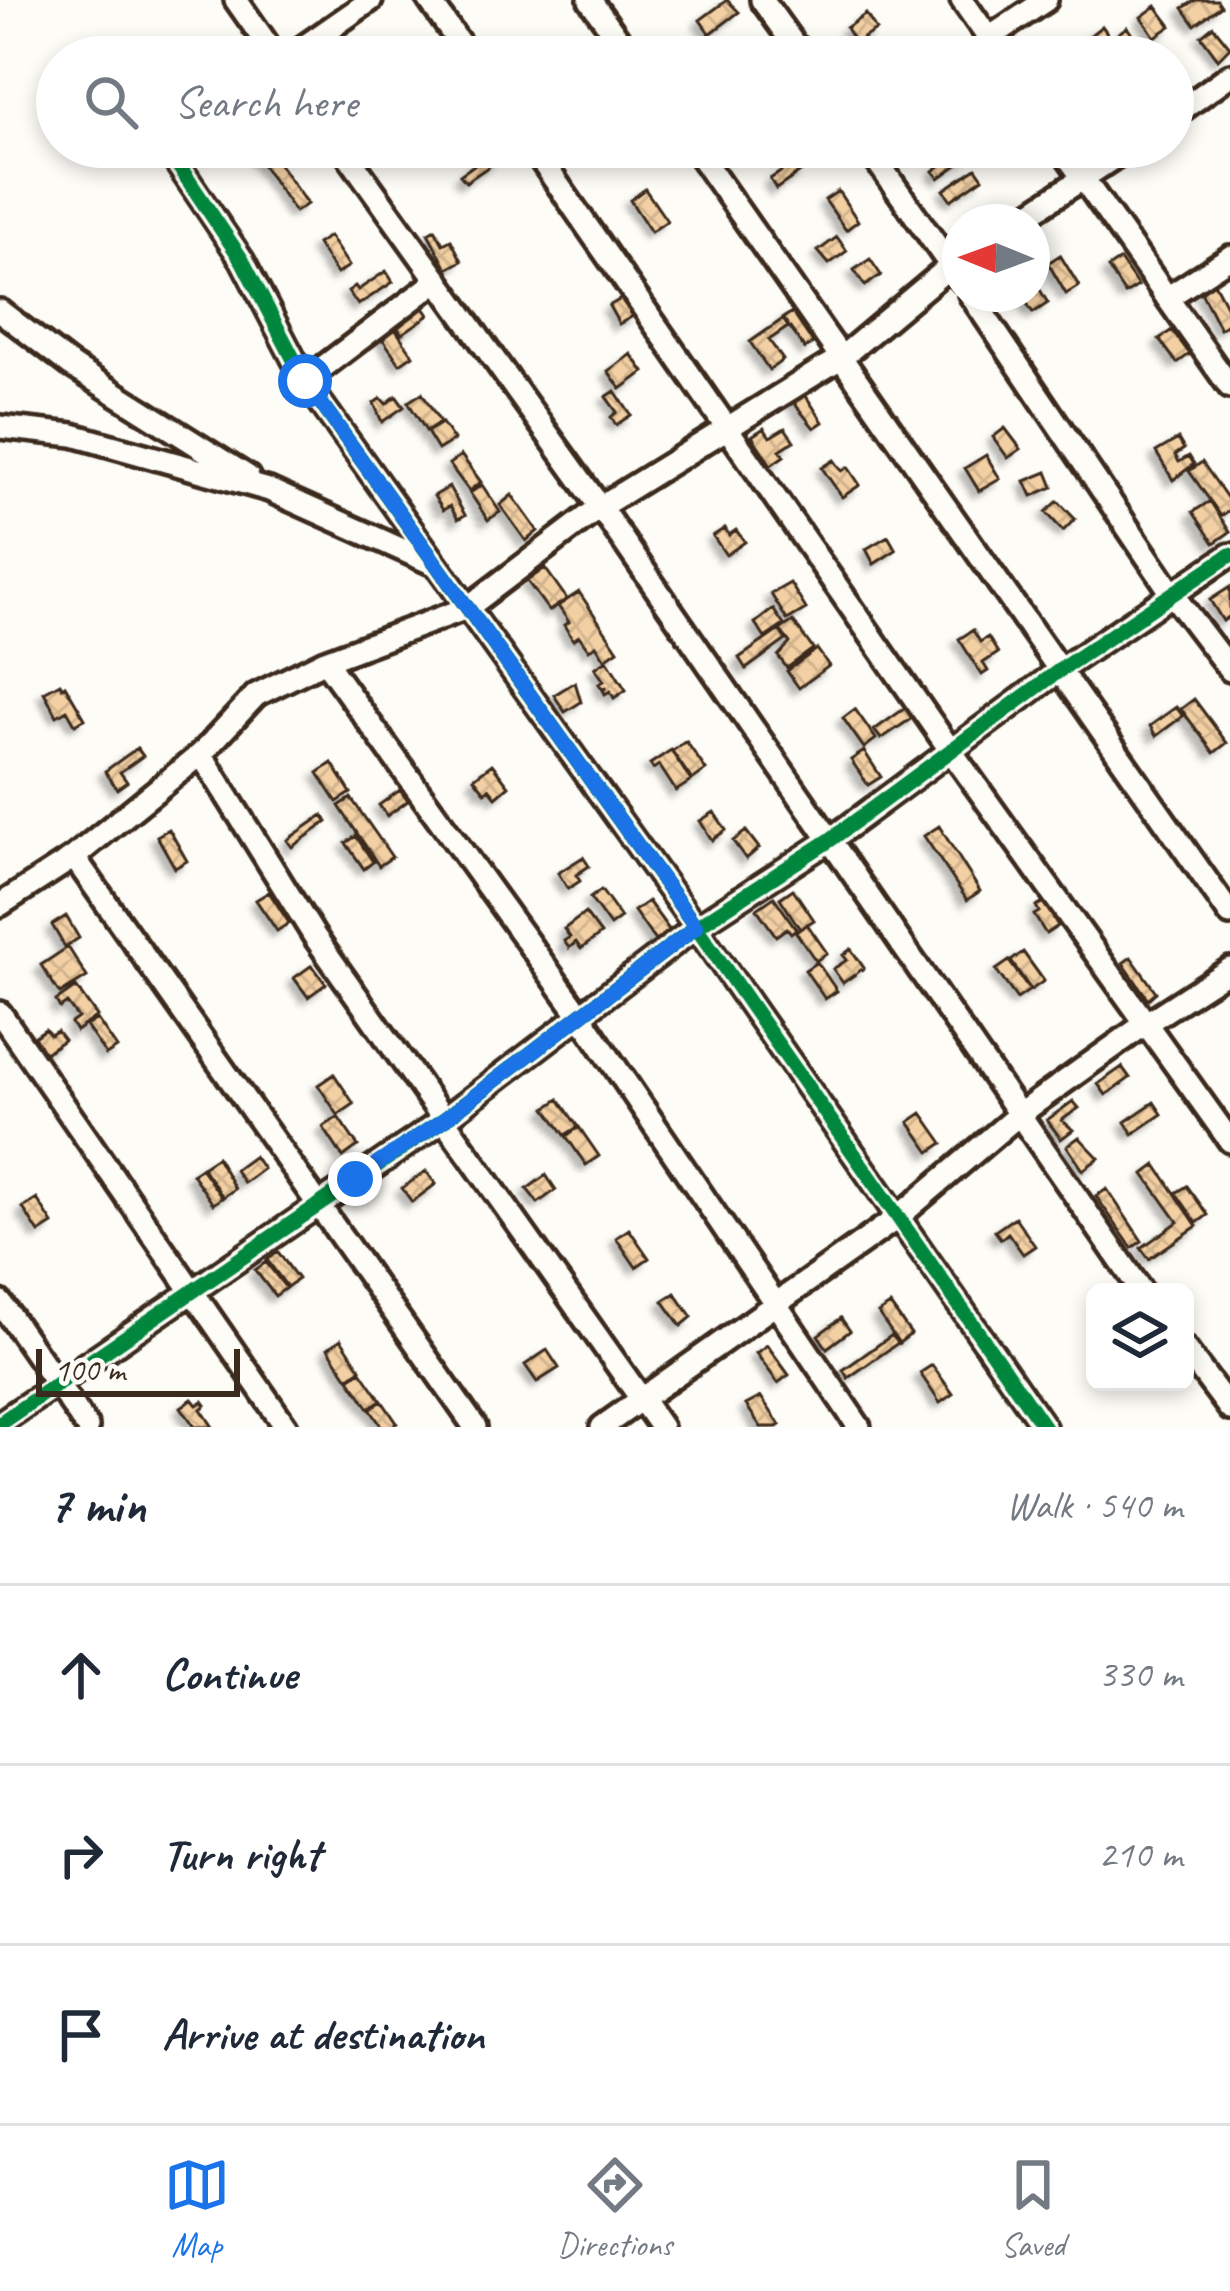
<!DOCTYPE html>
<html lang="en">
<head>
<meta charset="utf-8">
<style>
	:root { --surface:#fff; --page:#f2f2f3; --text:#1f2937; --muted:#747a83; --line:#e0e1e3; --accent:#1a73e8 }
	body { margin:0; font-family:Caveat,sans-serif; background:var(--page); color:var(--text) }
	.controls { position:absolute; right:36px; bottom:36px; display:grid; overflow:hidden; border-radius:18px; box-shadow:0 6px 18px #0003 }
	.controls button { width:108px; height:108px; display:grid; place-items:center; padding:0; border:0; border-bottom:3px solid var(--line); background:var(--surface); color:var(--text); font:60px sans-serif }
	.compass { position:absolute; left:942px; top:204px; width:108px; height:108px; border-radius:50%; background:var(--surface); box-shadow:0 6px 18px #0003; rotate:271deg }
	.scale { position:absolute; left:36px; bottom:30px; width:204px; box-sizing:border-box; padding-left:12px; border:6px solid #3b2a1e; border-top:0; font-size:33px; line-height:42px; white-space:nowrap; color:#3b2a1e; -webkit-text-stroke:9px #fdfcf7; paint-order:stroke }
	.stop { position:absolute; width:36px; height:36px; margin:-27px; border:9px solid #1a73e8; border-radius:50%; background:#fff }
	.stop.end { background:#1a73e8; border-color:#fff; box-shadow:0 3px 12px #0008 }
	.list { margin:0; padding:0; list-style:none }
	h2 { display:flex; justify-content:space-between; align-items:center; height:156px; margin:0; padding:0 48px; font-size:51px }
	h2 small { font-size:39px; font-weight:400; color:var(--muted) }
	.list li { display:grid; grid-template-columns:78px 1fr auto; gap:36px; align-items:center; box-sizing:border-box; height:180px; padding:0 48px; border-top:3px solid var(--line) }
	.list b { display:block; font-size:45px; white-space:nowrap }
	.list em { font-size:39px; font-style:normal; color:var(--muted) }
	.icon { flex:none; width:66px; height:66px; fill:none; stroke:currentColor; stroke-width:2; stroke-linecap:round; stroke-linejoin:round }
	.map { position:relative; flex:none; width:1230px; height:1427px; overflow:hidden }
	.search { position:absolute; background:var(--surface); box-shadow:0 6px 18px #0003; left:36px; right:36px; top:36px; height:132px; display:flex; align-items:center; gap:30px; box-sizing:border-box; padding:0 42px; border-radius:66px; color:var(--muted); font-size:45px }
	.sheet { height:696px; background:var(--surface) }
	nav { display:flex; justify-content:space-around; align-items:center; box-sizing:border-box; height:168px; border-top:3px solid var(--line); background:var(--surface); font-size:33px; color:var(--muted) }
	nav a { display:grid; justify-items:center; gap:6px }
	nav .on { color:var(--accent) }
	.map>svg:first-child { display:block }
	.building { fill:url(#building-cross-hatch); stroke:#3b2a1e; stroke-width:3; filter:url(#shadow) }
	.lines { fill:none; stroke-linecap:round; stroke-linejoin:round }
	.minor-casing { stroke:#3b2a1e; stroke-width:30 }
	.minor { stroke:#fdfcf7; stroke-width:21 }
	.cycleway-casing { stroke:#fdfcf7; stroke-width:22 }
	.cycleway { stroke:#00873e; stroke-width:15 }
	.route { stroke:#1a73e8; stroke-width:15 }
</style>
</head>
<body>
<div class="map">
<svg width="1230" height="1427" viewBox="0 0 1230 1427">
	<defs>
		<pattern id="building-cross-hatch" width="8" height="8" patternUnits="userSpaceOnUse" patternTransform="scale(3)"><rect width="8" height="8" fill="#f3d0a4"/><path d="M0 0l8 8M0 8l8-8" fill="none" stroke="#d1b38d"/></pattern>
		<filter id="shadow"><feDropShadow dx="-6" dy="6" stdDeviation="3" flood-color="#0004"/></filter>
	</defs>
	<rect width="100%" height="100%" fill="#fdfcf7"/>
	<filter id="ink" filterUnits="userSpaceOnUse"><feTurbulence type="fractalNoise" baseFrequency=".00833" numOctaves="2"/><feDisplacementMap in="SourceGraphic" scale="24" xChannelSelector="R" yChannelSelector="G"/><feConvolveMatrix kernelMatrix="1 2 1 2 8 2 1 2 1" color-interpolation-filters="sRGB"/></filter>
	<g filter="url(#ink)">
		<path class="building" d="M727,0L739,12L710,34L700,20Z
			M1196,0H1217L1221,6L1195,25L1183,8Z
			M1156,6L1171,26L1155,37L1141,17Z
			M866,14L876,30L855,43L846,28Z
			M1102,26L1120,51L1112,57H1102L1088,37Z
			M1213,26L1230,47L1218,59L1201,36Z
			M1127,27L1142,49L1130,57H1125L1112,38Z
			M267,147L307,204L295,212L255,154Z
			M964,148L970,156L939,178L933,171Z
			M493,151L498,160L466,182L460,175Z
			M797,161L803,170L776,189L770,179Z
			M976,168L983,178L951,200L944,190Z
			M645,189L667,221L651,232L630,200Z
			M838,191L858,221L846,230L825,200Z
			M435,229L443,244L451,240L462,261L447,269L428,233Z
			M329,236L349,266L337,274L317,244Z
			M837,237L847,251L829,264L818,251Z
			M1060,255L1079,286L1066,294L1048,263Z
			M870,259L881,275L865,286L854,270Z
			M1120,260L1138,286L1125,294L1108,268Z
			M386,271L393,282L358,305L348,291L355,286L358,290Z
			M1034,280L1048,303L1033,313L1021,294H1032Z
			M1214,283L1230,313V322L1220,329L1201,292Z
			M624,297L635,315L619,324L609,306Z
			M422,305L429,315L402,334L395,324Z
			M792,312L813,343L805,349L783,318Z
			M783,319L788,327L769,340L783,360L769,370L750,342Z
			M395,329L413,355L400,364L380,335Z
			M1172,330L1190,354L1177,363L1159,339Z
			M631,354L644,372L621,389L608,371Z
			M802,390L823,422L814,428L790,398Z
			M615,391L631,415L616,425L611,417L617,412L606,397Z
			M422,393L440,422L426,431L408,402Z
			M396,396L404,407L382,422L374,403L381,398L386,404Z
			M442,423L454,440L438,450L427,432Z
			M764,428L770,437L785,428L794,441L780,450L784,456L771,465L752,436Z
			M1005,428L1021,449L1008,458L993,437Z
			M1178,439L1184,449L1175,455L1179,462L1189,456L1194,464L1173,480L1156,452Z
			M461,455L481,482L469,491L449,464Z
			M986,455L1000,479L979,491L965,468Z
			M834,460L842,471L848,467L860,485L842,497L822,468Z
			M1202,462L1230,502V510L1221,516L1189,471Z
			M1047,472L1053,487L1032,496L1025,481Z
			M482,485L500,512L488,520L470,493Z
			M449,487L465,515L458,519L450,506L443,510L434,496Z
			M512,495L538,531L526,541L500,505Z
			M1058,501L1075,519L1063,531L1046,512Z
			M1210,501L1230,532L1214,543L1193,512Z
			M725,528L729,535L736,530L745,542L726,555L713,536Z
			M888,536L896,550L874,564L866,549Z
			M545,568L567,599L549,611L527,581Z
			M790,583L806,609L787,620L771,594Z
			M1230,587V616L1223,621L1210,600Z
			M579,592L618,650L605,659L596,645L589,650L579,636L573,640L564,625L569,622L558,606Z
			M773,609L784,625L765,638L755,623Z
			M793,621L813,649L787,668L778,656L790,643L780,630Z
			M779,630L786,640L746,669L739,658Z
			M973,630L980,642L988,637L998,653L983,663L988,671L982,675L959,639Z
			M817,649L829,666L799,688L787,671Z
			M607,660L626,690L614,698L610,691L605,694L603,690L607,687L602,688L599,684L604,681L595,668Z
			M575,682L581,702L565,712L554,695Z
			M60,683L62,687L65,685L85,719L75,724L67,710L57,716L44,692Z
			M1194,699L1227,743L1214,753L1181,709Z
			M908,706L915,716L881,739L874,730Z
			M1176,707L1183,716L1156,736L1150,726Z
			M855,709L876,739L864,748L843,718Z
			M686,741L706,770L692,780L672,751Z
			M137,748L143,756L120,772L127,782L117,789L105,771Z
			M671,750L691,781L676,791L659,765L653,769L650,764Z
			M864,751L881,777L868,785L851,760Z
			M332,763L351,793L337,802L318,773Z
			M492,764L509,786L496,797L489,788L485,792L474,778Z
			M400,790L408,801L387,816L379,805Z
			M351,798L392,857L379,866L339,806Z
			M714,812L726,830L712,840L700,821Z
			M323,815L327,822L292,847L287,840Z
			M939,826L980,891L967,900L924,836Z
			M169,829L187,861L175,868L157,836Z
			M746,831L759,848L746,859L733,841Z
			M356,836L373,862L364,869L346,843Z
			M583,857L589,866L576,875L580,881L568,889L558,873Z
			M793,889L814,920L800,929L780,898Z
			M601,890L621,918L610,926L590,898Z
			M269,892L289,923L277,931L256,900Z
			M774,897L796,929L791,933L787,928L776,936L757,909Z
			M648,901L670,931L656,942L634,911Z
			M1044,902L1058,926L1046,934L1034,915L1039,912L1036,906Z
			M585,913L601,934L581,949L576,942L569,948L564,941L570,937L564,929Z
			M66,916L79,938L65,947L52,925Z
			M807,924L827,953L816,961L796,932Z
			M68,947L87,977L60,994L41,965Z
			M851,949L864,968L843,983L833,969L847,960L843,955Z
			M1023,952L1044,981L1031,990L1011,961Z
			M1131,957L1156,992L1148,999L1123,963Z
			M1009,961L1030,990L1017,999L996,970Z
			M817,962L837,991L825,999L805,970Z
			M312,965L326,984L308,997L294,978Z
			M76,987L97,1016L76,1031L71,1023L78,1018L67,1003L60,1008L56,1001Z
			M97,1019L117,1048L106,1055L86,1026Z
			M45,1029L50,1035L57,1031L64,1040L45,1053L34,1037Z
			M1122,1067L1130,1078L1106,1095L1098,1084Z
			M334,1074L354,1104L338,1115L318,1085Z
			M559,1099L578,1127L565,1135L546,1108Z
			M1073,1101L1079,1108L1062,1120L1073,1130L1061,1139L1047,1120Z
			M1154,1102L1162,1114L1133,1134L1125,1122Z
			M922,1113L943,1143L930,1152L909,1122Z
			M338,1117L358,1146L343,1157L323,1127Z
			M579,1127L599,1156L586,1165L566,1136Z
			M1079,1137L1099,1158L1083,1170L1067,1146Z
			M254,1156L263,1169L244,1183L235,1170Z
			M217,1157L235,1189L223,1197L202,1167Z
			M1156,1165L1197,1226L1149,1259L1141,1248L1178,1222L1144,1174Z
			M201,1168L222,1198L213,1204L192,1174Z
			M426,1171L436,1184L412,1202L402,1188Z
			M546,1175L556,1190L538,1203L527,1189Z
			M1187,1186L1208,1215L1197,1223L1176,1193Z
			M1107,1189L1142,1241L1132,1248L1096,1196Z
			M37,1199L53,1224L39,1233L23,1208Z
			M1015,1217L1035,1246L1023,1254L1008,1233L1001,1239L995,1231Z
			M629,1229L649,1258L636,1267L616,1238Z
			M278,1252L298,1279L287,1287L267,1260Z
			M266,1262L286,1288L275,1296L255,1270Z
			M675,1293L692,1317L681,1326L663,1301Z
			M890,1305L911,1334L899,1343L878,1313Z
			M841,1318L850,1331L827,1348L818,1335Z
			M892,1335L898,1343L848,1378L843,1370Z
			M341,1339L361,1369L348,1378L328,1348Z
			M767,1345L789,1375L778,1383L756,1353Z
			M547,1350L559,1368L537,1382L525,1365Z
			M932,1365L953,1394L940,1403L920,1373Z
			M361,1371L381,1400L369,1408L349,1379Z
			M761,1397L780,1425L777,1427H761L746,1405Z
			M192,1399L197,1405L203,1401L206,1405L201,1409L213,1427H195L181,1407Z
			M382,1401L397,1423L392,1427H382L370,1409Z"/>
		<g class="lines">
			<defs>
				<path id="minor" d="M236,0L276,57
					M429,0L469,57
					M590,0L631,57
					M762,0L803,57
					M962,0L1002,57
					M989,38L1046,0
					M289,57L371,0
					M1173,116L1230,75
					M166,147L242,260L305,381L696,927L1044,1427
					M342,147L600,507L1142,1292
					M532,147L951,751L1230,1141
					M694,147L1230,914
					M867,147L960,279
					M1061,147L1230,387
					M1017,222L1130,147
					M970,294L1173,595L1230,670
					M1167,298L1230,257
					M0,311L69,364L248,477
					M305,381L438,280
					M0,427L73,435L269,490L436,565
					M325,661L580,1015L859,1427
					M201,754L315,937L661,1427
					M74,857L475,1427
					M0,905L74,857L201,754L256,695L325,661L467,608L600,507L842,357L960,258
					M0,1013L286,1427
					M0,1302L87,1427
					M1185,1349L1230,1409
					M0,1423L446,1118L696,927L830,840L1060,670L1230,555
					M602,1427L897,1218L1017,1116L1145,1024L1230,969"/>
			</defs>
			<use href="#minor" class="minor-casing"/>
			<use href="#minor" class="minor"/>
			<defs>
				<path id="cycleway" d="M166,147L242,260L305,381L696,927L1044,1427
					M0,1423L446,1118L696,927L830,840L1060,670L1230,555"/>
			</defs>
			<use href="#cycleway" class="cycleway-casing"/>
			<use href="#cycleway" class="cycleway"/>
		</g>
	</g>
	<g class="lines" filter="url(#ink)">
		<path class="route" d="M305,381L696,927L446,1118L355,1179"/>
	</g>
</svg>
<div class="controls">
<button><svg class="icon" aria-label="layers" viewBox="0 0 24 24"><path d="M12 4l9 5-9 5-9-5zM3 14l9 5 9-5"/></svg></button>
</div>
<svg class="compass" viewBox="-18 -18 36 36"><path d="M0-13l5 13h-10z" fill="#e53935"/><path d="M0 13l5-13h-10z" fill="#747a83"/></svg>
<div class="scale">100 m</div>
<div class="stop" style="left:305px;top:381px"></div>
<div class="stop end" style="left:355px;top:1179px"></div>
<div class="search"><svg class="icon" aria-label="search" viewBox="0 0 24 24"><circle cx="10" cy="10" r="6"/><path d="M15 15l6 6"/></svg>Search here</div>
</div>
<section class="sheet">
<h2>7 min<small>Walk · 540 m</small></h2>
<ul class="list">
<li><svg class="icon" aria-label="ahead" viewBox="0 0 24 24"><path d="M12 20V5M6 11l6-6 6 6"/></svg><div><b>Continue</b></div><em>330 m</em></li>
<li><svg class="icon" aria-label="right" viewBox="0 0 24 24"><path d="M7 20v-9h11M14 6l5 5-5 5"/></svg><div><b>Turn right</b></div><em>210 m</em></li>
<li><svg class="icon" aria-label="arrive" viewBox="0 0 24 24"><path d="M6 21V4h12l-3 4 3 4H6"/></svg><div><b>Arrive at destination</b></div></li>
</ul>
</section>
<nav>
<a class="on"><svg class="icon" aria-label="map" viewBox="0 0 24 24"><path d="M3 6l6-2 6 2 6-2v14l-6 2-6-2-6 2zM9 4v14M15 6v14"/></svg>Map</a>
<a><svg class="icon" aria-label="directions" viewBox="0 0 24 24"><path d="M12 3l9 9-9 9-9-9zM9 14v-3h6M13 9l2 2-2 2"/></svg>Directions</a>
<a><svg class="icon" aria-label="saved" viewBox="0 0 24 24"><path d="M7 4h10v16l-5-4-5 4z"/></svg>Saved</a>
</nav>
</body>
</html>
